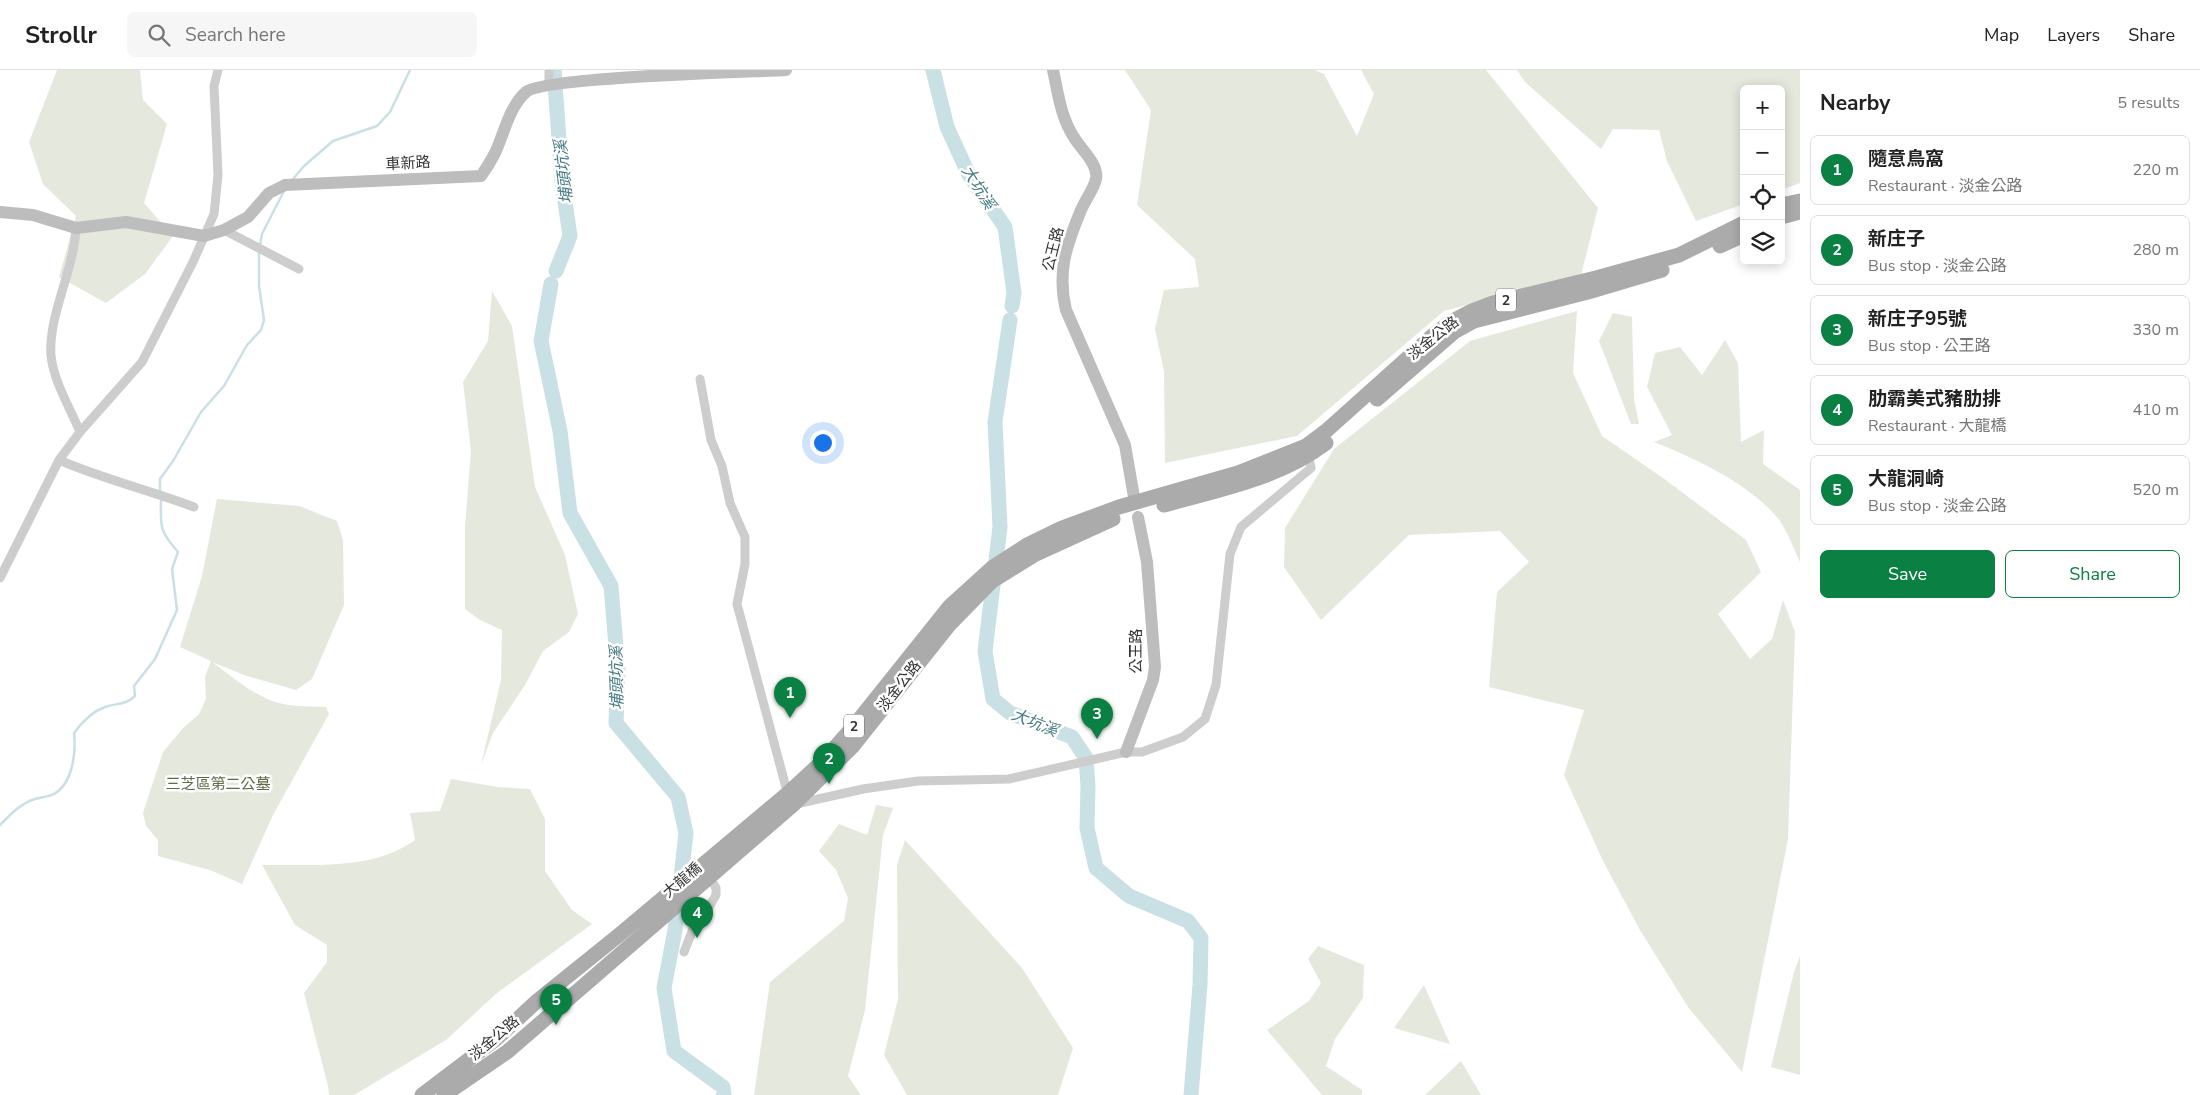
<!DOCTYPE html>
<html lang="en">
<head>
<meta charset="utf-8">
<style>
	:root { --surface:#fff; --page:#f6f6f6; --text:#222; --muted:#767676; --line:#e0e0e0; --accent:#0b8043 }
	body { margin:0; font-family:"Nunito Sans","Noto Sans TC",sans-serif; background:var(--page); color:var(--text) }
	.controls { position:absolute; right:15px; top:15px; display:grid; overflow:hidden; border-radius:8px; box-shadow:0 2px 12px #0003 }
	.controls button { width:45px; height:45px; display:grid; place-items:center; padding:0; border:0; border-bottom:1px solid var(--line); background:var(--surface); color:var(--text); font:25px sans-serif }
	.you { position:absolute; left:822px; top:372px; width:18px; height:18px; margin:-12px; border:4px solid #fff; border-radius:50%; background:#1a73e8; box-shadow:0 0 0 8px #1a73e833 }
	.badge { display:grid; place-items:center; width:32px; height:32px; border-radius:50%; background:var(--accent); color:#fff; font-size:16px; font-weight:700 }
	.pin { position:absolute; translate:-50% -41px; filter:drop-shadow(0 1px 2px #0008) }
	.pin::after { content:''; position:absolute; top:26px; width:18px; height:15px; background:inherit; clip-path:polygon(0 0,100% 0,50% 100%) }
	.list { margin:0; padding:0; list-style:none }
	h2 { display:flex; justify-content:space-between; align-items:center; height:65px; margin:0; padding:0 20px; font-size:21px }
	h2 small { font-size:16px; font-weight:400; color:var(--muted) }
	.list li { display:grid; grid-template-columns:32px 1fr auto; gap:15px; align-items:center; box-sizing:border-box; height:70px; margin:0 10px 10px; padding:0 10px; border:1px solid var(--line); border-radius:8px }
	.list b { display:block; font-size:19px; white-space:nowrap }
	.list p { margin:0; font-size:16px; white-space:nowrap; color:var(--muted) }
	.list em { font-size:16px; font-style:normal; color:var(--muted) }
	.actions { display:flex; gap:10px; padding:15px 20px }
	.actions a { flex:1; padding:11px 0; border:1px solid var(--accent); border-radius:8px; text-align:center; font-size:18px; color:var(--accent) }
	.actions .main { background:var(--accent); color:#fff }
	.icon { flex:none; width:28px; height:28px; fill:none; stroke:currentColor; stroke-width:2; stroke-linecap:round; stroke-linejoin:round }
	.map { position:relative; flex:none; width:1800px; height:1025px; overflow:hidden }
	header { display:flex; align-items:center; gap:30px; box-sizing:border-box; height:70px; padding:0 25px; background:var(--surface); border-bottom:1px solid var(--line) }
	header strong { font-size:24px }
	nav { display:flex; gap:28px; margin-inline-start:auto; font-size:18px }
	.search { width:350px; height:45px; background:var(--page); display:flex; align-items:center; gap:12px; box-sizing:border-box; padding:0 18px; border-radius:8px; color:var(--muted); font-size:19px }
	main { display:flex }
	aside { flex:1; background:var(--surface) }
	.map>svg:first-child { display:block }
	.green { fill:#e5e8dd }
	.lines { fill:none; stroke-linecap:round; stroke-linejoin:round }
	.stream { stroke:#c9e0e5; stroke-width:2.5 }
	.river { stroke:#c9e0e5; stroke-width:15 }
	.street { stroke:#cdcdcd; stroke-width:9 }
	.secondary { stroke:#bdbdbd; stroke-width:12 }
	.primary { stroke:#ababab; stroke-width:15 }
	.labels { text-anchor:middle; stroke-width:5; stroke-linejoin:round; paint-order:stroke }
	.shield { fill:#fff; stroke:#707070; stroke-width:1 }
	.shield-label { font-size:14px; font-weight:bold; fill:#333 }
	.street-label { font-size:15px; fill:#333; stroke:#fff }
	.park-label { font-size:15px; fill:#5e6a44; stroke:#fff }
	.water-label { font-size:16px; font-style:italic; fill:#457b87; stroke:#fff }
</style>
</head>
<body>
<header>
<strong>Strollr</strong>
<div class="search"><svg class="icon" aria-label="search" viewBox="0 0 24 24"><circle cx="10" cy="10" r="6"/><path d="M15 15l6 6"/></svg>Search here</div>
<nav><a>Map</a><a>Layers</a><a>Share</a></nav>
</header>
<main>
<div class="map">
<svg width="1800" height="1025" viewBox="0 0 1800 1025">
	<rect width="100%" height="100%" fill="#fff"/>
	<path class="green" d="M57,0H140L143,30L167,54L144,133L173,166L145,204L106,233L59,207L76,146L43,114L29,72Z
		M1125,0H1315L1324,4L1357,66L1374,24L1361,0H1486L1598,138L1581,205L1444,241L1297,366L1165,393L1164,302L1155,259L1164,220L1199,217L1195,189L1137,135L1151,40Z
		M1517,0H1800V113L1781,120V19H1744V134L1696,151L1667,91L1659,60L1613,59L1601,79L1525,12Z
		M492,221L512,256L535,417L565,485L578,544L569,562L543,581L525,615L493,663L481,695L501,610L502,560L480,550L465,539V457L471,381L463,312L488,271Z
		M1577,241L1573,303L1602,366L1663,408L1746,470L1761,502L1718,544L1750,589L1772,569L1783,530L1795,562L1788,769L1742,1002L1688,937L1640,860L1603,791L1564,705L1584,640L1489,617L1497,522L1529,492L1500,461L1409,465L1321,550L1284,497L1285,458L1334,379L1470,271Z
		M1613,243L1632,247L1634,329L1639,354H1631L1599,271Z
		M1725,270L1738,293L1741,372L1764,360L1763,394L1800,420V492C1794,479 1788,463 1780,451C1754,416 1693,387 1654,372L1672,365L1647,317L1655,283L1680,277L1702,305Z
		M217,429L299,436L337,451L343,470L344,535L312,609L296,620L244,605L212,592C234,608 256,628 283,634C296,637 312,636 326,637L329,644L273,745L242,814L210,800L158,786V770L146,756L143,743L163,682L183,658L199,644L206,629L205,607L211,591L180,577L202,506Z
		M451,709L498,717L530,719L545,749V801L572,840L592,854L497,923L446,970L354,1025H329L328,1016L304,923L327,892V875L295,855L262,795C313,794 372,801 415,770L410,743L440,741Z
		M876,735L893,738L883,765L865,940L848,1006L861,1025H754L770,912L844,851L848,828L836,800L819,781L839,754L867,765Z
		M905,770L1022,898L1073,978L1058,1025H907L884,985L898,929L897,795Z
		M1318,876L1364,895L1363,928L1335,969L1326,996L1362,1020V1025H1322L1267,960L1309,931L1321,913L1308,889Z
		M1800,886V1005L1771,997L1794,902Z
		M1424,915L1450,974L1394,958Z
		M1461,991L1481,1025H1425Z"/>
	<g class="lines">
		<path class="stream" d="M293,109L304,96L333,71L377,56L390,42L410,0
			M260,175L262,164L284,121
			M160,422V409L173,391L201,342L224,316L247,275L261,260L264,250L259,216V181
			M0,755C10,745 21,733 35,729C40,727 49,727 54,724C73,713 76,683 74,663C82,652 91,642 105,637C117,633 126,635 135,626L134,616L155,589L177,540L172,499L178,482C158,459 161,457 161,428"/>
		<path class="river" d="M554,0L562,111L570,166L556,201
			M933,0L947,57L969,105L1005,157L1014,223L1012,236
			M551,214L541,271L560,361L570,443L611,516L618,601L616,653L678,727L686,763L675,860L664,918L674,981L723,1017L724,1025
			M1010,250L995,352L1000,457L985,581L993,629L1010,643L1072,667L1086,688L1088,716L1087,758L1096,798L1129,826L1188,851L1201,868L1200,915L1191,1025"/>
		<path class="street" d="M549,16V0
			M76,158C74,201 48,245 51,286C54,312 70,338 80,362
			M224,160L299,199
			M700,309L711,370L722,396L730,433L745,467V494L737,534L788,725
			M59,390C103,409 149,420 194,437
			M0,508L59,390L80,362L142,292L193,192L214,144L218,105L214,16L218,0
			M796,734L863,719L918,711L1009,709L1126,682H1142L1183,667L1205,649L1216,615L1230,484L1241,457L1311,398L1308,383
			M684,882L693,859L701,851L716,825V818L709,806"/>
		<path class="secondary" d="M1053,0C1058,23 1061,49 1075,69C1082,80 1099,95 1096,109C1094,119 1085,130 1081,140C1066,176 1057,202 1066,240L1125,375L1134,427
			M0,142L33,145L76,158L126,152L204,166L224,160L248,147L269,123L285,115L481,106C486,99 491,91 495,83C504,64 509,37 526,22C543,7 749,2 786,0
			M1126,682L1153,610L1155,597L1147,492L1138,447"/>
		<path class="primary" d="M1781,135L1800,131
			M1781,147L1800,142
			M1720,176L1744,165
			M1377,329L1454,262L1474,251L1588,222L1662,200
			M1164,435C1219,420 1280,408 1326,373
			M422,1025L496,969L537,931L619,865L787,724L823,691L854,656L950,536L993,497L1027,475L1062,458L1119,437L1238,403L1306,376L1326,361L1431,267L1449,253L1472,241L1493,233L1596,208L1679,185L1744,153
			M444,1025L507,982L794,734L852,677L949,555L992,511L1034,485L1113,449"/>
	</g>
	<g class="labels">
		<g class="shield">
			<rect x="1496" y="218.5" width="20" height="23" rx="4"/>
			<rect x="844" y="644.5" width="20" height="23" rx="4"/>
		</g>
		<g class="shield-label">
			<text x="1506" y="235">2</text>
			<text x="854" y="661">2</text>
		</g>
		<g class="street-label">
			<text transform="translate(408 93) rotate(-3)" y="5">車新路</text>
			<text transform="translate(1053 179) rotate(-76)" y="5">公王路</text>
			<text transform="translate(1433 268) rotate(-38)" y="5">淡金公路</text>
			<text transform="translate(1136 581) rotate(-90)" y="5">公王路</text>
			<text transform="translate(899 616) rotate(-52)" y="5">淡金公路</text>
			<text transform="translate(682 810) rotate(-40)" y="5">大龍橋</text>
			<text transform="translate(494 968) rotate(-40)" y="5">淡金公路</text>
		</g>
		<g class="park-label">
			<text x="218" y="719">三芝區第二公墓</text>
		</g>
		<g class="water-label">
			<text transform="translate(563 102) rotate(-96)" y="6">埔頭坑溪</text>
			<text transform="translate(979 117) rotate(58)" y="6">大坑溪</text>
			<text transform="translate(616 608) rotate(-91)" y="6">埔頭坑溪</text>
			<text transform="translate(1035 652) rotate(22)" y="6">大坑溪</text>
		</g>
	</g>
</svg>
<div class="controls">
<button>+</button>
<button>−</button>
<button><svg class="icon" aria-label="locate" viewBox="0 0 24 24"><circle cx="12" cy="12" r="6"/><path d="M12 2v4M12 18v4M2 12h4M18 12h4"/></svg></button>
<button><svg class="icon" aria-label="layers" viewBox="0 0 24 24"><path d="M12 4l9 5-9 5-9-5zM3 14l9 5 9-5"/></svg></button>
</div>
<div class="you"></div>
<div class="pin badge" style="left:790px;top:648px">1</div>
<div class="pin badge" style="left:829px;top:714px">2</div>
<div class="pin badge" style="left:1097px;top:669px">3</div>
<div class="pin badge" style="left:697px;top:868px">4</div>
<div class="pin badge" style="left:556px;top:955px">5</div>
</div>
<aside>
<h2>Nearby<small>5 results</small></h2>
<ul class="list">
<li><span class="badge">1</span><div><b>隨意鳥窩</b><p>Restaurant · 淡金公路</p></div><em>220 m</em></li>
<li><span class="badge">2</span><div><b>新庄子</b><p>Bus stop · 淡金公路</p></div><em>280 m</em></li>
<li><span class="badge">3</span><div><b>新庄子95號</b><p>Bus stop · 公王路</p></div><em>330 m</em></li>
<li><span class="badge">4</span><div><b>肋霸美式豬肋排</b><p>Restaurant · 大龍橋</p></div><em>410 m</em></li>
<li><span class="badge">5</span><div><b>大龍洞崎</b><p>Bus stop · 淡金公路</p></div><em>520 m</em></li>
</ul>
<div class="actions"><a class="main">Save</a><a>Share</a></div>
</aside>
</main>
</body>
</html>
